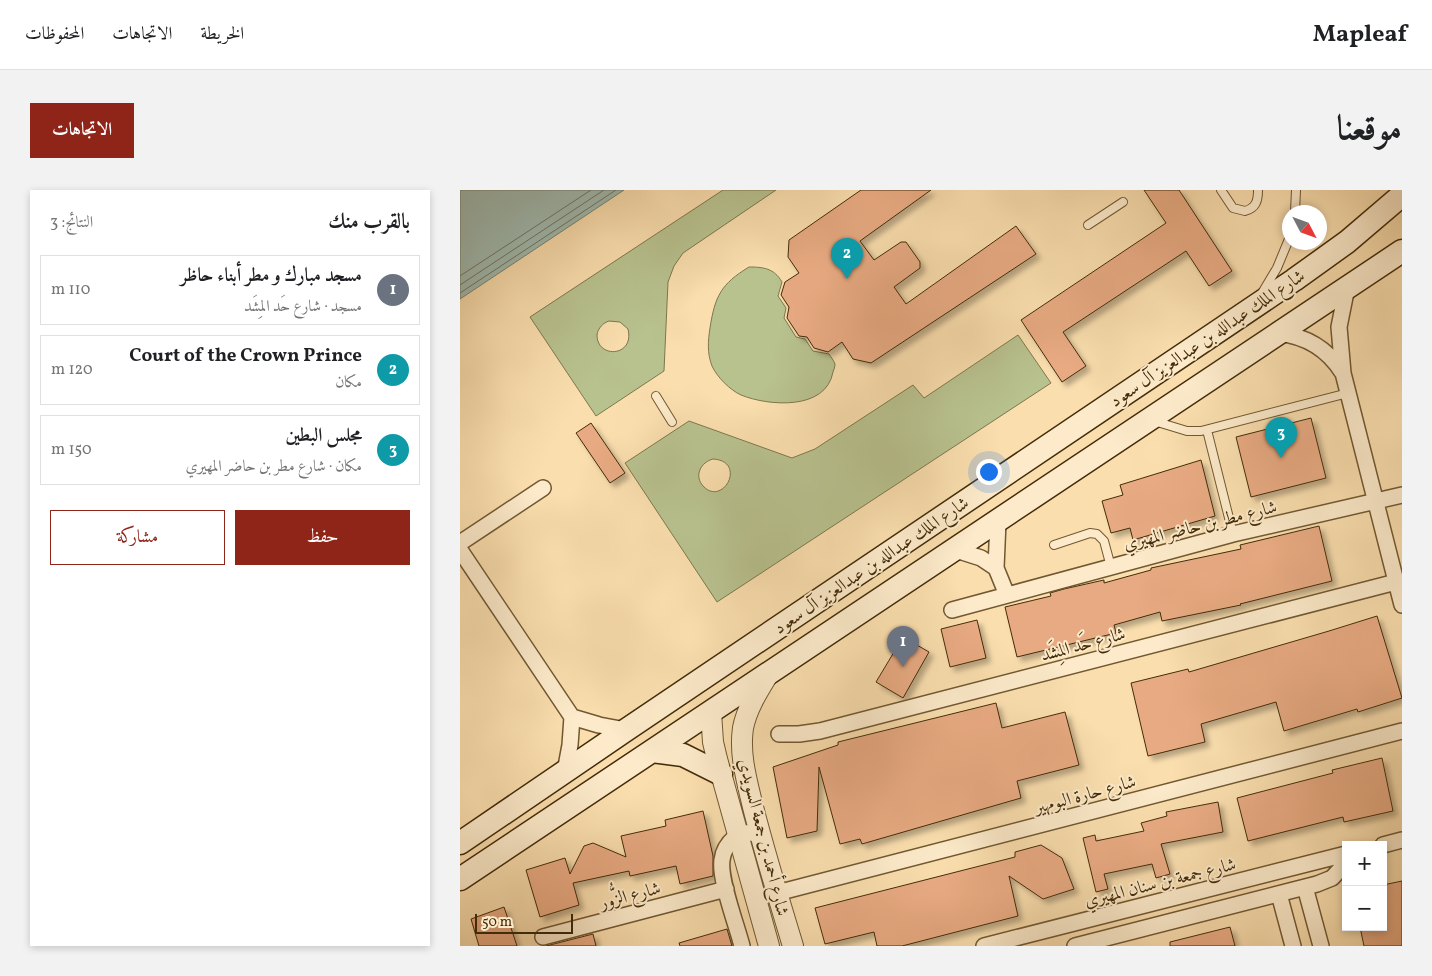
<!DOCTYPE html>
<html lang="ar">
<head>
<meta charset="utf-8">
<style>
	:root { --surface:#fff; --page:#f2f2f2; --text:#202124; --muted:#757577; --line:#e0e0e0; --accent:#8f2418 }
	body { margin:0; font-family:Vollkorn,Amiri,serif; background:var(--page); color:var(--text); direction:rtl }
	.controls { position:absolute; right:15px; bottom:15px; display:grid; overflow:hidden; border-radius:0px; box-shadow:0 2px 8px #0003 }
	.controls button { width:45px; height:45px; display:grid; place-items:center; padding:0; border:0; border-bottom:1px solid var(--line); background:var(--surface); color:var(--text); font:25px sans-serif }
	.compass { position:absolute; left:822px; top:15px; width:45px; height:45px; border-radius:50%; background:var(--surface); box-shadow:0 2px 8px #0003; rotate:131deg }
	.scale { position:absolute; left:15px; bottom:12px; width:98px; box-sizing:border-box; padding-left:5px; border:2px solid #432c09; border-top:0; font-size:14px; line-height:18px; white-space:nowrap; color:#432c09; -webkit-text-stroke:4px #fceaca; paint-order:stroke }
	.you { position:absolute; left:528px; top:281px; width:18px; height:18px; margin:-12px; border:4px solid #fff; border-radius:50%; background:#1a73e8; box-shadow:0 0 0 8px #1a73e833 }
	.badge { display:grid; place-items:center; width:32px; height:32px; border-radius:50%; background:var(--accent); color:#fff; font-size:16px; font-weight:700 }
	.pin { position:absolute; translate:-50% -41px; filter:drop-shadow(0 1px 2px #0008) }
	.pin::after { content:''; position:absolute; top:26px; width:18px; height:15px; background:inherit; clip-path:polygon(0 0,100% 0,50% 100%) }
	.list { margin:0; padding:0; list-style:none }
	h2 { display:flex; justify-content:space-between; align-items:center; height:65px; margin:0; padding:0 20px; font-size:21px }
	h2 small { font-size:16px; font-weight:400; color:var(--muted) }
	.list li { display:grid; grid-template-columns:32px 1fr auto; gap:15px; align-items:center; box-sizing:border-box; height:70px; margin:0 10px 10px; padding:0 10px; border:1px solid var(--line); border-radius:0px }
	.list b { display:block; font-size:19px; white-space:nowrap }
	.list p { margin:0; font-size:16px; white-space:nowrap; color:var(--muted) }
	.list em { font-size:16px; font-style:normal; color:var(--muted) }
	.actions { display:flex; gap:10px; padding:15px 20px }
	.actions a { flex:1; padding:11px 0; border:1px solid var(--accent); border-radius:0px; text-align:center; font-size:18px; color:var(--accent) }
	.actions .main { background:var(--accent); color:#fff }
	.map { position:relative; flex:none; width:942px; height:756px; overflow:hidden; direction:ltr; border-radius:0px }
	header { display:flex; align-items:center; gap:30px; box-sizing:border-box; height:70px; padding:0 25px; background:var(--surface); border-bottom:1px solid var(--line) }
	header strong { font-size:24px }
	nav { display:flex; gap:28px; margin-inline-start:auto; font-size:18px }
	.intro { display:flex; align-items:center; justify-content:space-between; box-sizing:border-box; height:120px; padding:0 30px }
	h1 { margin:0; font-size:35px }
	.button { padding:12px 22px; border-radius:0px; background:var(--accent); color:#fff; font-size:18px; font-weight:700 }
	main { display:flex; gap:30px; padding:0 30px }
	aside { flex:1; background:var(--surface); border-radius:0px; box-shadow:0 2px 8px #0003 }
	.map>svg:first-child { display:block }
	.green { fill:#b8c28f; stroke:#7e774c; fill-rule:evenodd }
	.water { fill:#9fbbb2; stroke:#7a826e }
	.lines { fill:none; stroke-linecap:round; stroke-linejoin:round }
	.shore { stroke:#71745e; stroke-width:1 }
	.building { fill:#e8aa82; stroke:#432c09; filter:url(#shadow) }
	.service-casing { stroke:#715832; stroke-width:10 }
	.minor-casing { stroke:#715832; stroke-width:18 }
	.tertiary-casing { stroke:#715832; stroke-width:22 }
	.secondary-casing { stroke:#432c09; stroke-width:25 }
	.service { stroke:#fceaca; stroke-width:8 }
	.minor { stroke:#fceaca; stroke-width:15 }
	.tertiary { stroke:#fceaca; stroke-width:20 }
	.secondary { stroke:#fceaca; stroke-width:22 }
	.labels { text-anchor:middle; stroke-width:4; stroke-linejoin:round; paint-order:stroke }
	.street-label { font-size:18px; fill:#432c09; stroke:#fceaca }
</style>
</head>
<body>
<header>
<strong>Mapleaf</strong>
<nav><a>الخريطة</a><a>الاتجاهات</a><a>المحفوظات</a></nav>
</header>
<div class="intro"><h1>موقعنا</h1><a class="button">الاتجاهات</a></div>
<main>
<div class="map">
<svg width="942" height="756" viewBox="0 0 942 756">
	<defs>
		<filter id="shadow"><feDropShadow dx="4.5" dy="4.5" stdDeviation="2.5" flood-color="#0004"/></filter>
	</defs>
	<rect width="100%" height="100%" fill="#fadeae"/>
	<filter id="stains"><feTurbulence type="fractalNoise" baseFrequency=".004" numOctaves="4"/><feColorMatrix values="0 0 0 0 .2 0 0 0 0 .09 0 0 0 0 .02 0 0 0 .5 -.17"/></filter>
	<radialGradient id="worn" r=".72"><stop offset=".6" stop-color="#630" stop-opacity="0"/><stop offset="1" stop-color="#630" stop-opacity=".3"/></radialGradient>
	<path class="green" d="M263,0H316L223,63L214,76L208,92L204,181L136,226L70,127ZM149,131L160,132L168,139C175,167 137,169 137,145C138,138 143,133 149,131Z
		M289,77C303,77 314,78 322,92L318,106L326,118L324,128L336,147L345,149L353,161L369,164C371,167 374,171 375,174C375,177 374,179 373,182C366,221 308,216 281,205C270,200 257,187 252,176C247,163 248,151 250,138C255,106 261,94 289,77Z
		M558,145L591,193L257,412L165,273L229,231L332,268L355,259L453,195L464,208ZM253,269C287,271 264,316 244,297C233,286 241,272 253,269Z"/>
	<path class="water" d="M0,0H164L0,109Z"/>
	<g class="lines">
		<path class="shore" d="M0,86L131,0
			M0,95L144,0
			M0,103L156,0"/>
	</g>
	<path class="building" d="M401,0H471L400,51L414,70L441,52H446L460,72V78L434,97L446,114L556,36L576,64L411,173L393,169L382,152L368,162L354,158L347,147L339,146L327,128L329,117L321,105L325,92L339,83L328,67L329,50Z
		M684,0H719L772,81L749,96L726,61L603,142L626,176L602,192L561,130L706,33Z
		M851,228L866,288L791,307L776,247Z
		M131,233L165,283L150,293L116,243Z
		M741,270L755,326L673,350L670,338L651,343L642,311L663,305L660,295Z
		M859,336L872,391L780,414L781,415L702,431L700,422L654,435L656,443L557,467L545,417L591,406L590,403L604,399L644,390V393L691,380V378L781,359L780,355Z
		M917,426L942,508L898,522L897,519L824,541L816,512L741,534L745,552L688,566L671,493L728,479L729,482L869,441Z
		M517,430L526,468L490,477L481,439Z
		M443,447L469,462L443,508L416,492Z
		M536,513L542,538L605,522L619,575L557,591L561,608L402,654L400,649L380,654L359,577L357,641L327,648L313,577L378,555V552Z
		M922,568L933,621L884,632L883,627L788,651L777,608L873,583L872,580Z
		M758,612L763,642L701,654L710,684L696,688L692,674L644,684L648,699L636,702L623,648L635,645L636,651L684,641L681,633L707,626L706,622Z
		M243,621L253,666V686L220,694L216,676L170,686L169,681L113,693L119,715L80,727L66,680L105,668L110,684L124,656L133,653L166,667L161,646L206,636L205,630Z
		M581,655L602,668L614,699L583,709L549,686L558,726L442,756H417L414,742L365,754L355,718L555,667V662Z
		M942,691V756H904L900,737H923V695Z
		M44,717L57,756H19L11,729Z
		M770,737L775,756H710V752Z
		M267,739L272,756H220L219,753Z
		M133,744L136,756H86Z"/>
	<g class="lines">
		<defs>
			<path id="service" d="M761,0L773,18L785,21C796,18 798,11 798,0
				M835,22L836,0
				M628,35L663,12
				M802,103L817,78L829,49
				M196,206L212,232
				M694,231L727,241H741L888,203
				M747,240L773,344
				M594,355L630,343L637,344L644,351L651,377"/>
			<path id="minor" d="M887,97L879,137L883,183L942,415
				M818,143C845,146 867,158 882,182
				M538,331L536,378L547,405
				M0,353L83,298
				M0,360L112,527L110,555L105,582
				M496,360L521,368L536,378
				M492,420L773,344L942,305
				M112,527L139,535L166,540
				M319,544H339L360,541L936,392
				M923,655L942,650
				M845,697L861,756
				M317,703L942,541
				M819,704L833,756
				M83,747L266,699
				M282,756C277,736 259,689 262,670C263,661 268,653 275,647C283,641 292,642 301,646
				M524,756L886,664
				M615,756L857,694L872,688L886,673"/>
			<path id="tertiary" d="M309,483C298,501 287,518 283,538C279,565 287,591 293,617C305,664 319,710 333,756
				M251,522L253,552L257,569L309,756"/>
			<path id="secondary" d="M192,561L223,565L261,584
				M0,653L166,540L834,90L887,52L942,5
				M0,689L942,61"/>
		</defs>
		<use href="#service" class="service-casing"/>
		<use href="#minor" class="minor-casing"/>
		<use href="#tertiary" class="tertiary-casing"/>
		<use href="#secondary" class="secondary-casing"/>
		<use href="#service" class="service"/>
		<use href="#minor" class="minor"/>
		<use href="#tertiary" class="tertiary"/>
		<use href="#secondary" class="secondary"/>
	</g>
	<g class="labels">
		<g class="street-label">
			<text transform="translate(747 148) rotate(-34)" y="6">شارع الملك عبدالله بن عبدالعزيز آل سعود</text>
			<text transform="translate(740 335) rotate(-14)" y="6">شارع مطر بن حاضر المهيري</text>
			<text transform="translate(411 375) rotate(-34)" y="6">شارع الملك عبدالله بن عبدالعزيز آل سعود</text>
			<text transform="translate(623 454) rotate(-15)" y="6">شارع حَد المِشَد</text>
			<text transform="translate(625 604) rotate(-15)" y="6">شارع حارة البومهير</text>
			<text transform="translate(304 647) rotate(76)" y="6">شارع أحمد بن جمعة السويدي</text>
			<text transform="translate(700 692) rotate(-14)" y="6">شارع جمعة بن سنان المهيري</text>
			<text transform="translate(170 705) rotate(-15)" y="6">شارع الزُّور</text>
		</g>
	</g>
	<rect width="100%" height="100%" filter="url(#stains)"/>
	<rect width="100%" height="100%" fill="url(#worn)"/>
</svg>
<div class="controls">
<button>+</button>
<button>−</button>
</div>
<svg class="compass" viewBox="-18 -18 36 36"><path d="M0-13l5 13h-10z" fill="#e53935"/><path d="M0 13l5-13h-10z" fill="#757577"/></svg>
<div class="scale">50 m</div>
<div class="you"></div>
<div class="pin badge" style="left:443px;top:477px;background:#6b7280">1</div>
<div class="pin badge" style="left:387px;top:89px;background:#0f9aa8">2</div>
<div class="pin badge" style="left:821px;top:268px;background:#0f9aa8">3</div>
</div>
<aside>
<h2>بالقرب منك<small>النتائج: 3</small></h2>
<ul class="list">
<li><span class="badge" style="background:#6b7280">1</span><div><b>مسجد مبارك و مطر أبناء حاظر</b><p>مسجد · شارع حَد المِشَد</p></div><em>110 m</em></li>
<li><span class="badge" style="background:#0f9aa8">2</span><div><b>Court of the Crown Prince</b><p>مكان</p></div><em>120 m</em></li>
<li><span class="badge" style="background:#0f9aa8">3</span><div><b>مجلس البطين</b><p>مكان · شارع مطر بن حاضر المهيري</p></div><em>150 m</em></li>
</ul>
<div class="actions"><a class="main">حفظ</a><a>مشاركة</a></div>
</aside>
</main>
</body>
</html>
